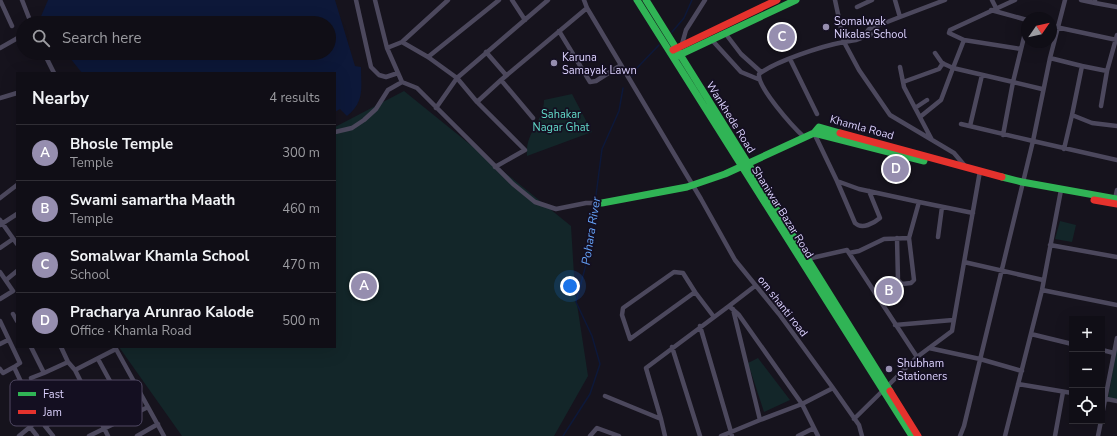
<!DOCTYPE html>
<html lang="en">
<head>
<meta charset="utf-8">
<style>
	:root { --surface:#100e16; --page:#19171f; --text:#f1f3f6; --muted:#9c9ca1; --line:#302e35; --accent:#968eaf }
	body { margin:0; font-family:"Nunito Sans",sans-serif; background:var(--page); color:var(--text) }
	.controls { position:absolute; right:12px; bottom:12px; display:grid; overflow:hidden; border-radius:0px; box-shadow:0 4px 16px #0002 }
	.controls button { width:36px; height:36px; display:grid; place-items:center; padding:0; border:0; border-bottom:1px solid var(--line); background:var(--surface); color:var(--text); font:20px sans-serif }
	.compass { position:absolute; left:1021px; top:12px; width:36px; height:36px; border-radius:50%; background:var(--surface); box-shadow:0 4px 16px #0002; rotate:56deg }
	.you { position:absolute; left:570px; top:286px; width:14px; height:14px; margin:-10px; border:3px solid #fff; border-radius:50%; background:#1a73e8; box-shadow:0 0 0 6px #1a73e833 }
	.badge { display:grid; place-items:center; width:26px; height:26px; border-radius:50%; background:var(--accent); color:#fff; font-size:13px; font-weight:700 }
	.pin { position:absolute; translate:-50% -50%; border:2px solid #fff; box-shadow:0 1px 4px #0006 }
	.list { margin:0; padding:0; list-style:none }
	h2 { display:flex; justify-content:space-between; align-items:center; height:52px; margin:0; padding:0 16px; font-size:17px }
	h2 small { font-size:13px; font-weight:400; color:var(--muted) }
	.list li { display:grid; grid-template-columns:26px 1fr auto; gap:12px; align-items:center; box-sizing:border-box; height:56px; padding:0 16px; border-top:1px solid var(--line) }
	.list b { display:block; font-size:15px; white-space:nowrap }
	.list p { margin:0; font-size:13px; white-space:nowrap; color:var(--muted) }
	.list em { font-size:13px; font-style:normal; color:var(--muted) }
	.icon { flex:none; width:22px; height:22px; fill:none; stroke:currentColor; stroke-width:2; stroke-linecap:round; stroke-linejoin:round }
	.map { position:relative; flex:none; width:1117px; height:436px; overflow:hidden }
	.search { position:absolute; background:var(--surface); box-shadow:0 4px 16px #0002; left:16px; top:16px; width:320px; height:44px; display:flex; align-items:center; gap:10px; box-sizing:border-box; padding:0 14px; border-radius:22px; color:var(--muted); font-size:15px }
	.panel { position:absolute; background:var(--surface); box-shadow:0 4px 16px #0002; left:16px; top:72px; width:320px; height:276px; border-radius:0px }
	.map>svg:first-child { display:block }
	.green { fill:#132629 }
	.water { fill:#0d1839 }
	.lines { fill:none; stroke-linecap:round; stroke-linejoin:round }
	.stream { stroke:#0d1839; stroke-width:1.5 }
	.street { stroke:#4c485d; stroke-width:4.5 }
	.fast { stroke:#30b455; stroke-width:7 }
	.jam { stroke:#e5322d; stroke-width:7 }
	.poi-dot { fill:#968eaf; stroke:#140f21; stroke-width:1.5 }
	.labels { text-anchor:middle; stroke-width:3.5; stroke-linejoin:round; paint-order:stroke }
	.poi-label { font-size:11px; fill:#dbd1fd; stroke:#140f21; text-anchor:start }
	.park-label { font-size:11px; fill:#61d8c8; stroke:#140f21 }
	.street-label { font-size:11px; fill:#dbd1fd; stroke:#140f21 }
	.water-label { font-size:12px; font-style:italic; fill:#65a2f7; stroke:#140f21 }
	.key { fill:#140f21; stroke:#504963; stroke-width:1 }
	.key-label { font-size:11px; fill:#dbd1fd }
</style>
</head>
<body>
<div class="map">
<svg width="1117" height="436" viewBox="0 0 1117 436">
	<rect width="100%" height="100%" fill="#16131d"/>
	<path class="green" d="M404,91L571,226L575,291L588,376L554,436H182L119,347H335V127Z
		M572,94L592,132L527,156C525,132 544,121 544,100Z
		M1060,221L1076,225L1072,242L1055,239Z
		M1117,347V400L1108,398Z
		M758,358L790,400L764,412L748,363Z"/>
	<path class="water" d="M48,0H335L355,66L361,67C361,88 365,101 347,116L340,109L335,112V73H82L66,53H329V23H41L39,21Z"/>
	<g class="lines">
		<path class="stream" d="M672,32L684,18L692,0
			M632,76L637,68L659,45
			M563,436L590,394L600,364L592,336L576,302L588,257L602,149L619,111L623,88"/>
		<path class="street" d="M0,0L12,26
			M22,0L31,23
			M356,0L371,67L379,75L386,77L398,73
			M375,0L387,48
			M512,0L525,20
			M584,0L587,8L701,199L735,260L779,314L833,388L859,425L862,436
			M895,0L900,17L945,0
			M992,0L996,8
			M1015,0L950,30L949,33L964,40L1021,49
			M1081,0L1095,3
			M1095,0V3L1117,7
			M857,7L872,0
			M991,10L1027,20
			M900,17L869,29C862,41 857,40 844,42L859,70L890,115L954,153L965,166
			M1027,25L1013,82L1042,89
			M1051,26L1117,40
			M559,31L590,82L596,81L621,65
			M725,33L741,54L761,72
			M866,34L896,36
			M711,39L741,72L758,79
			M964,40L953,68L1013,82L1003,135
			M402,42L448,0
			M682,44L686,30L705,0
			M0,48L23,35
			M486,52L506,75
			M44,53L54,73
			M428,57L499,0
			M1050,58L1065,0
			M790,59L817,114
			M1082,66L1107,71L1117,35
			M900,67L904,87L932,140
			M501,80L533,118
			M402,82L387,48L402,42L428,57L457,78L436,108
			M903,82L939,69L943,63
			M0,98L17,93
			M477,102L501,80L587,8
			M1101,106L1107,71
			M915,108L927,100
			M920,117L941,100L953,68L942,63L935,53
			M961,124L1033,141L1050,58L1082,66L1072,115L1092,123L1117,126
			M970,126L982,75
			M335,132L352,128L364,120L376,109L388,90L402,82L417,88L513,184L535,202L556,209L586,203H602
			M814,133L837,181L859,189L919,202L909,238L884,239L859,251L849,253
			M804,137C793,127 757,87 759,74C776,61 822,46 844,42L835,0
			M1064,149L1072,115
			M495,167L525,150L477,102L457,78L548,0
			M837,181L855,223C862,230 874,223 880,218L869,191
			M0,198L17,185
			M1115,199L1117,190
			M919,202L973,213
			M0,220L17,244
			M0,225L17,214
			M938,237L942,207
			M897,238L898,280L902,284L911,283L914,280L909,238
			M1050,245L1117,257
			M0,248L13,239
			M807,259L847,250L917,357
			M964,262L1043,280
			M0,272L13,291L0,299
			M6,280L17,271
			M755,286L729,306L739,315L802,404L833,388
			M1042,290L1117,305
			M695,292L683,273L674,272L623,308L622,315L630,339L695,292L714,317
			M13,314L17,321
			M0,321L20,363L14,367L38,418L30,427L37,436
			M895,325L953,320
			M700,326L731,432L760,420L733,309
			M1031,334L1072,344
			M0,344L8,340
			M31,347L44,373L31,378L41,401L81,384
			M61,347L68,362L75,370L116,349L164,436
			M672,347L700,436
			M929,348L980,359L1022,371
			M1102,350L1114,353
			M98,359L117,394L135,385
			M0,369L3,373L14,367
			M75,370L108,436
			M44,373L68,362
			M1018,384L1072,393
			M605,396L661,419L646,368L729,306
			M1102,398L1117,401
			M1102,415L1117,338
			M661,419L665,436
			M854,419L917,357L952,331L980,171
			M760,420L802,404L818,436
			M19,436L30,427
			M53,436L45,426L117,394
			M89,436L148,407
			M137,436L158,424
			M590,436L597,428L619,436
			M721,436L731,432L732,436
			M798,436L814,428
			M960,436L964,426L1033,141L1117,160
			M1005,436L1042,290L1061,190
			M1055,436L1063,392
			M1098,436L1101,421"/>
		<path class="fast" d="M637,0L912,436
			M646,0L890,391
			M677,56L796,0
			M814,133L924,161
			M1002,177L1022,182L1117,199
			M602,203L687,187L725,174L814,133L819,127L840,133"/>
		<path class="jam" d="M673,50L777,0
			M840,133L1002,177
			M1094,200L1117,204
			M890,391L918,436"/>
	</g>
	<g class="poi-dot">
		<circle cx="826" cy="27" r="4"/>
		<circle cx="554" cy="63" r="4"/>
		<circle cx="889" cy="369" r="4"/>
	</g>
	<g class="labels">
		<g class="poi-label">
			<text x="834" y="25">Somalwak<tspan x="834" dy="13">Nikalas School</tspan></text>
			<text x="562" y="61">Karuna<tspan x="562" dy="13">Samayak Lawn</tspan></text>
			<text x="897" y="367">Shubham<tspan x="897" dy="13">Stationers</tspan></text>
		</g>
		<g class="park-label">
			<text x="561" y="118">Sahakar<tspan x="561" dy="13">Nagar Ghat</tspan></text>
		</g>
		<g class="street-label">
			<text transform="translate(731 117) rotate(58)" y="4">Wankhede Road</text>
			<text transform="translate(862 127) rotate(15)" y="4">Khamla Road</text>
			<text transform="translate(783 212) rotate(58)" y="4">Shaniwar Bazar Road</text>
			<text transform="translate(783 306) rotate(52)" y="4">om shanti road</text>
		</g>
		<g class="water-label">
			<text transform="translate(591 231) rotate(-81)" y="4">Pohara River</text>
		</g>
	</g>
	<rect x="10" y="380" width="132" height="46" rx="6" class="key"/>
	<rect x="18" y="392" width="18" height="4" fill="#30b455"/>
	<rect x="18" y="410" width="18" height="4" fill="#e5322d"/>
	<g class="key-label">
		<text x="43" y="398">Fast</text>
		<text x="43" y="416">Jam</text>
	</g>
</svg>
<div class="controls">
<button>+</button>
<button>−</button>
<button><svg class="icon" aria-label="locate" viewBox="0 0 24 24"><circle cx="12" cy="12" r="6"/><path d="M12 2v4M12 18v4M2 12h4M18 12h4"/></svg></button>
</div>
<svg class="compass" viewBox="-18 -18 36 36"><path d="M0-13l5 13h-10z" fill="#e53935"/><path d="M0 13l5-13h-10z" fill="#9c9ca1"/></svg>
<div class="you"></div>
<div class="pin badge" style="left:364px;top:286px">A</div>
<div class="pin badge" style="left:889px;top:291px">B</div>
<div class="pin badge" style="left:782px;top:37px">C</div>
<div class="pin badge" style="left:896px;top:169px">D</div>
<div class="search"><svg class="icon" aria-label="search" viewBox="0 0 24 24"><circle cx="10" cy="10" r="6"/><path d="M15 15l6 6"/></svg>Search here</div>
<section class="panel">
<h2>Nearby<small>4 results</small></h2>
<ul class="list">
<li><span class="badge">A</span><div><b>Bhosle Temple</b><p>Temple</p></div><em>300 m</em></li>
<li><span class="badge">B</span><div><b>Swami samartha Maath</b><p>Temple</p></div><em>460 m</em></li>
<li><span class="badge">C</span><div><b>Somalwar Khamla School</b><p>School</p></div><em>470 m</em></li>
<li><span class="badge">D</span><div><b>Pracharya Arunrao Kalode</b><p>Office · Khamla Road</p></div><em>500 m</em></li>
</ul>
</section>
</div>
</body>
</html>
